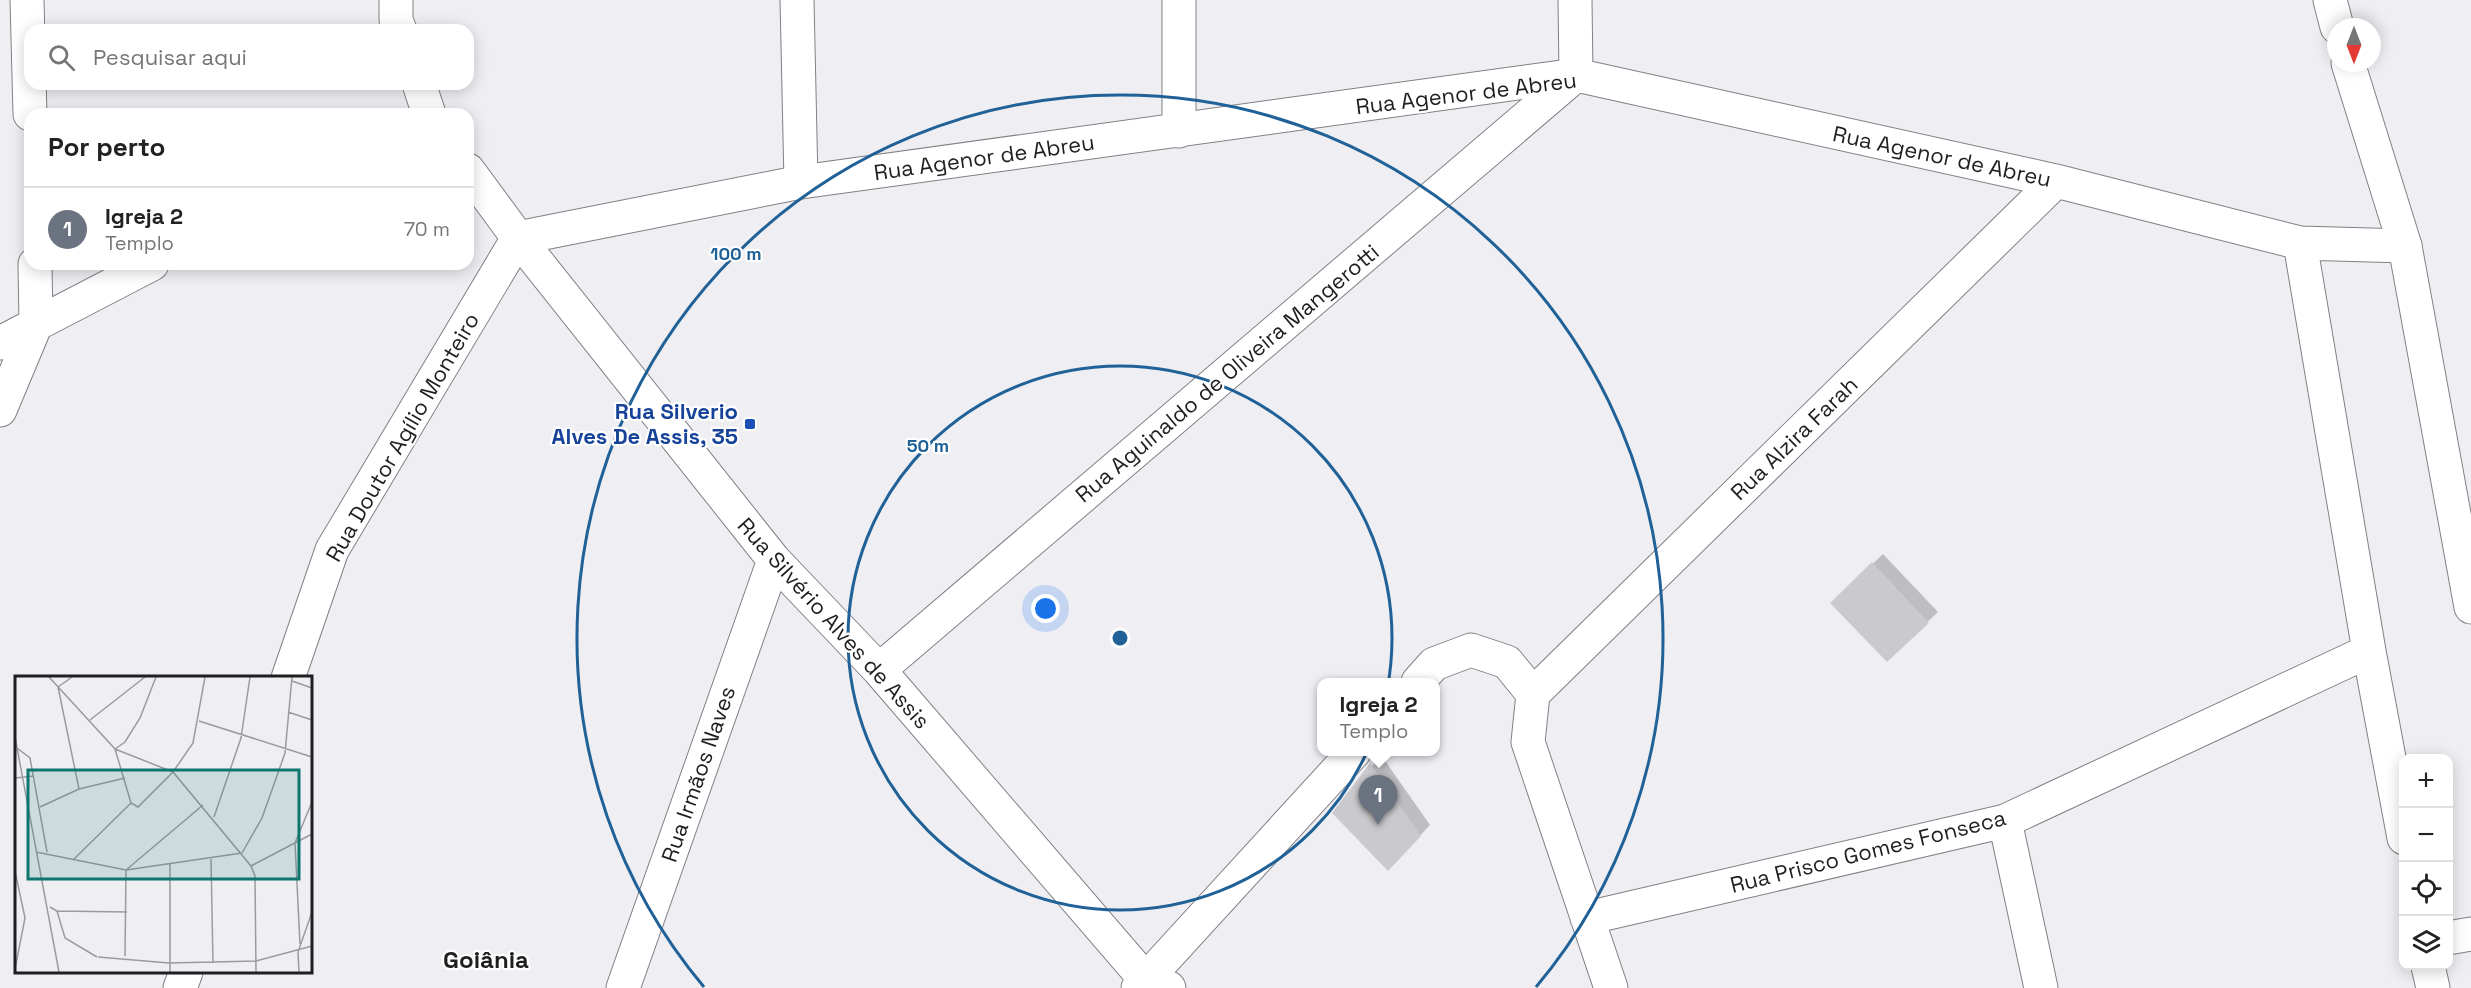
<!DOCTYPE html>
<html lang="pt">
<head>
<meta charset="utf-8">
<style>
	:root { --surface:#fff; --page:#f2f2f2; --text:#222; --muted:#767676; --line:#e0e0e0; --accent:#0f766e }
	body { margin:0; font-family:"Space Grotesk",sans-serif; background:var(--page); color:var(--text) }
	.controls { position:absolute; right:18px; bottom:18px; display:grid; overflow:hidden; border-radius:12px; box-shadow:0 3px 15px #0003 }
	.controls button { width:54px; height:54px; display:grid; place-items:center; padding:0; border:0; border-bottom:2px solid var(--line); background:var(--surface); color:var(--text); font:30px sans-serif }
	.compass { position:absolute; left:2327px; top:18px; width:54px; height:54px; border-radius:50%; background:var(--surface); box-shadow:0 3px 15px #0003; rotate:180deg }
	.you { position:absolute; left:1046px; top:609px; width:21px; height:21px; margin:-15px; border:4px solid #fff; border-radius:50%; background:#1a73e8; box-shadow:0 0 0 9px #1a73e833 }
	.badge { display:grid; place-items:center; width:39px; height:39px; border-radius:50%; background:var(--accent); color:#fff; font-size:20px; font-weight:700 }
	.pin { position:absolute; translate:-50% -50px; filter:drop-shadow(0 2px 3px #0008) }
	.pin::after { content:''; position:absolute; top:32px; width:21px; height:18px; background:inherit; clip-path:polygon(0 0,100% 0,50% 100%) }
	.popup { position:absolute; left:1317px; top:678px; width:123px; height:78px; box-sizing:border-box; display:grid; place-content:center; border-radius:12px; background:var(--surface); filter:drop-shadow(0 2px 4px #0005); font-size:20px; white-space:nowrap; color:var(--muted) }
	.popup b { font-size:22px; color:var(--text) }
	.popup::after { content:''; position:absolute; left:50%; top:100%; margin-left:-12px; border:12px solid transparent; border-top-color:var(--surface) }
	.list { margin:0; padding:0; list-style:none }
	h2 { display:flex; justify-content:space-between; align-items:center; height:78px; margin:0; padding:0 24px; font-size:26px }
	h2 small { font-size:20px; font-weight:400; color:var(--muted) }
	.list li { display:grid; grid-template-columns:39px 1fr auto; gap:18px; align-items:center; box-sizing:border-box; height:84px; padding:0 24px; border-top:2px solid var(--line) }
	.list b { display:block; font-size:22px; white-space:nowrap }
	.list p { margin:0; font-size:20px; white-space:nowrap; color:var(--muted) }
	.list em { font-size:20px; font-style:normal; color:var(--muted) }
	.icon { flex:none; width:33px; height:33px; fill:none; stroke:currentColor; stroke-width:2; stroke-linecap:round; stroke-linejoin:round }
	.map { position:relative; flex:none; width:2471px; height:988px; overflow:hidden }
	.search { position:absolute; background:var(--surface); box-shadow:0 3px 15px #0003; left:24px; top:24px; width:450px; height:66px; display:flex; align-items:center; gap:15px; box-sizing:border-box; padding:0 21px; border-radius:18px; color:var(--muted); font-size:22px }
	.panel { position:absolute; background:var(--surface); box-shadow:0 3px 15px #0003; left:24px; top:108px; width:450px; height:162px; border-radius:18px }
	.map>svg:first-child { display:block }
	.shadow { fill:#0003 }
	.building { fill:#cacace }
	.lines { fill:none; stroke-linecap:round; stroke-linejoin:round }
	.street-casing { stroke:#818085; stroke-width:35 }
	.secondary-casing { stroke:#818085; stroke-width:35 }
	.street { stroke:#fff; stroke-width:33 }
	.secondary { stroke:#fff; stroke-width:33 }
	.ring { fill:none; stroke:#206197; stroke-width:3 }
	.transit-dot { fill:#1a4fb4; stroke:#fff; stroke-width:2 }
	.labels { text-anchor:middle; stroke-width:4.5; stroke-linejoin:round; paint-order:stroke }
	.street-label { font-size:22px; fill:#1f1f21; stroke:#fff }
	.transit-label { font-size:22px; font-weight:bold; fill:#164399; stroke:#fff; text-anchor:end }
	.neighbourhood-label { font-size:24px; font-weight:bold; fill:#1f1f21; stroke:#fff }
	.inset-road { fill:none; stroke:#9b9b9f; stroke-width:1.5 }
	.view { fill:#0f766e; fill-opacity:0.15; stroke:#0f766e; stroke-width:3 }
	.inset-edge { fill:none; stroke:#1f1f21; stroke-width:3 }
	.centre { fill:#206197; stroke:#fff; stroke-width:3 }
	.ring-label { font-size:18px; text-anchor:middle; font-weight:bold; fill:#206197; stroke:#fff; stroke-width:4.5; stroke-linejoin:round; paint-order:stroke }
</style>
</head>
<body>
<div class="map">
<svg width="2471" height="988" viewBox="0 0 2471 988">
	<rect width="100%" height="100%" fill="#eeeef3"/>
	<path class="shadow" d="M1883,554L1938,612L1887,660L1842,593Z
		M1381,755L1430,825L1398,859L1334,813Z"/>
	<path class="building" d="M1872,562L1929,623L1887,662L1830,603Z
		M1370,763L1421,836L1388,871L1332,813Z"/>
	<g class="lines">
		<defs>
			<path id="street" d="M27,0L30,114
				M396,0V20L400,30
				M797,0L801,182
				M419,84L429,114
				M1179,131V0
				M468,170L518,238L774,560L879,670L1145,979L1169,988
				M518,238L801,182L1576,75L2056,181L2300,243L2405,246
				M2300,243L2369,651L2404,838
				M0,343L152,264
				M0,410L36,324L35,264
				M879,670L1576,75L1575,0
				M288,678L332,550L518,238
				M1418,682L1434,664L1471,650L1507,662L1533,694L1528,742L1611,988
				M1533,694L2056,181
				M2005,821L2041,988
				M1587,918L2005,821L2369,651
				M2448,938L2471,934
				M2428,966L2433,988
				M180,988L186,972
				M623,988L774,560
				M1138,988L1354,752"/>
			<path id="secondary" d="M2330,0L2337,27
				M2348,63L2405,246L2471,607"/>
		</defs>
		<use href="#street" class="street-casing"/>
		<use href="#secondary" class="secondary-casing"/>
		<use href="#street" class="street"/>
		<use href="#secondary" class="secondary"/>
	</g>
	<g class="ring">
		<circle cx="1120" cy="638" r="272"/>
		<path d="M704 987A543 543 0 1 1 1536 987"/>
	</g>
	<rect class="transit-dot" x="744" y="418" width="12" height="12" rx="3"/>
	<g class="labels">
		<g class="street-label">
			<text transform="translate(1466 93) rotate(-7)" y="8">Rua Agenor de Abreu</text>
			<text transform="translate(1942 156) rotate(12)" y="8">Rua Agenor de Abreu</text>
			<text transform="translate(984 157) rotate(-8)" y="8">Rua Agenor de Abreu</text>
			<text transform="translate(1227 373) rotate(-40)" y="8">Rua Aguinaldo de Oliveira Mangerotti</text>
			<text transform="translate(402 437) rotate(-60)" y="8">Rua Doutor Agílio Monteiro</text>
			<text transform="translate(1794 438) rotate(-44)" y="8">Rua Alzira Farah</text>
			<text transform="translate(834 623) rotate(48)" y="8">Rua Silvério Alves de Assis</text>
			<text transform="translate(698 774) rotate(-71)" y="8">Rua Irmãos Naves</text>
			<text transform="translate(1868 851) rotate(-14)" y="8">Rua Prisco Gomes Fonseca</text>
		</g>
		<g class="transit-label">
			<text x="738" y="419">Rua Silverio<tspan x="738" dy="25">Alves De Assis, 35</tspan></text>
		</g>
		<g class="neighbourhood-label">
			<text x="486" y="968">Goiânia</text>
		</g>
	</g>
	<g transform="translate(15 676)">
		<rect width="297" height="297" fill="#eeeef3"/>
		<path class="inset-road" d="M34,1L100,73L116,127L123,131L158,96L178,67L190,1M57,1L43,11L64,113M277,5L297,12M273,36L297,44M75,44L130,1M184,45L297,81M0,61L44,296M2,72L15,82L32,176M100,73L158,96L236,190L240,200L241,296M100,73L110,66L125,42L141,1M0,102L19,100M25,131L64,113L110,102M199,141L226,62L235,1M21,176L111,194L227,177M227,177L247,142L270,77L277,1M59,183L116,127M196,183L198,287M155,188V296M236,190L297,158M0,195L10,242L0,293M35,231L42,235L50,262L82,281M42,235L112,236M285,268L280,167L297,126M110,280L111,194L188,129M83,281L154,287L241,285L297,270M284,296L283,276L297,236"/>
		<path class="view" d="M13,94H284V203H13Z"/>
		<rect width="297" height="297" class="inset-edge"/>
	</g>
	<circle cx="1120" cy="638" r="9" class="centre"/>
	<g class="ring-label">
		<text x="736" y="260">100 m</text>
		<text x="928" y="452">50 m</text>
	</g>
</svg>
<div class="controls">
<button>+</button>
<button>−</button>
<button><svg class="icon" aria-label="locate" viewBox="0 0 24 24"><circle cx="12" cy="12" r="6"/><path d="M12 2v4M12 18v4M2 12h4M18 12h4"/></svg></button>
<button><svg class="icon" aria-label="layers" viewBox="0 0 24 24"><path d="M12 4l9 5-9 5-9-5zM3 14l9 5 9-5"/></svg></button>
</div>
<svg class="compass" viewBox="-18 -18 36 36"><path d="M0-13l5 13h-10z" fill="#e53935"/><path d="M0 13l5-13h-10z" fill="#767676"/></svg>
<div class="you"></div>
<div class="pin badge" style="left:1378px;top:825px;background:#6b7280">1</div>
<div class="popup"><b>Igreja 2</b>Templo</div>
<div class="search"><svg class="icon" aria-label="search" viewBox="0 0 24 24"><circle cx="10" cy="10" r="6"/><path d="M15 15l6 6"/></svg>Pesquisar aqui</div>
<section class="panel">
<h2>Por perto<small></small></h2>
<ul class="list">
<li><span class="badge" style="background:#6b7280">1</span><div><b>Igreja 2</b><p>Templo</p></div><em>70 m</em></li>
</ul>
</section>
</div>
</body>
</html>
